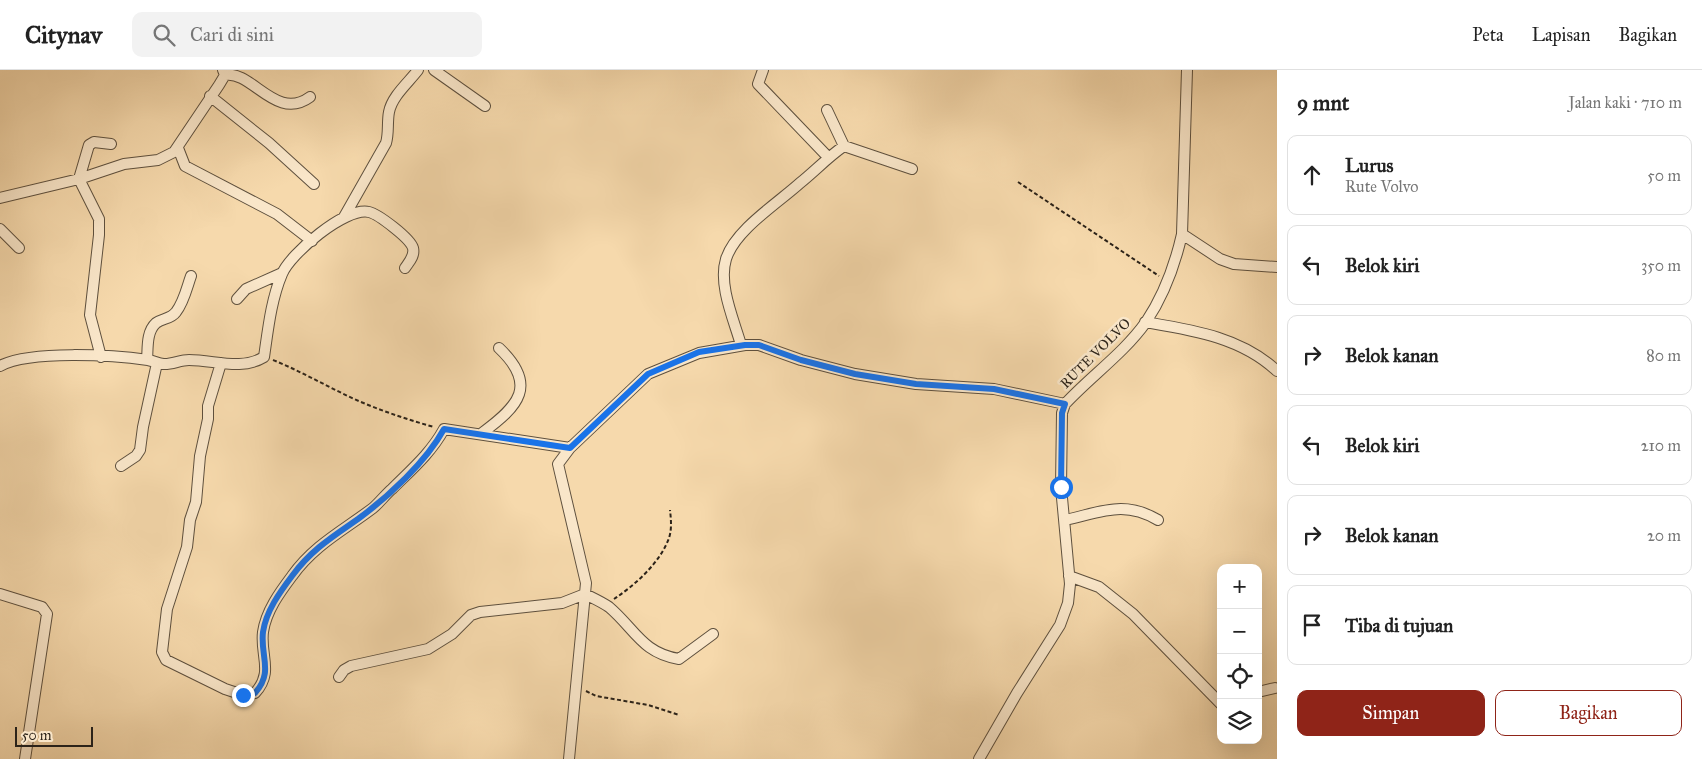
<!DOCTYPE html>
<html lang="id">
<head>
<meta charset="utf-8">
<style>
	:root { --surface:#fff; --page:#f2f2f2; --text:#222; --muted:#767676; --line:#e0e0e0; --accent:#8f2418 }
	body { margin:0; font-family:"IM FELL Great Primer",serif; background:var(--page); color:var(--text) }
	.controls { position:absolute; right:15px; bottom:15px; display:grid; overflow:hidden; border-radius:10px; box-shadow:0 5px 20px #0002 }
	.controls button { width:45px; height:45px; display:grid; place-items:center; padding:0; border:0; border-bottom:1px solid var(--line); background:var(--surface); color:var(--text); font:25px sans-serif }
	.scale { position:absolute; left:15px; bottom:12px; width:78px; box-sizing:border-box; padding-left:5px; border:2px solid #2c2319; border-top:0; font-size:14px; line-height:18px; white-space:nowrap; color:#2c2319; -webkit-text-stroke:4px #f9e6c9; paint-order:stroke }
	.stop { position:absolute; width:15px; height:15px; margin:-11px; border:4px solid #1a73e8; border-radius:50%; background:#fff }
	.stop.end { background:#1a73e8; border-color:#fff; box-shadow:0 1px 5px #0008 }
	.list { margin:0; padding:0; list-style:none }
	h2 { display:flex; justify-content:space-between; align-items:center; height:65px; margin:0; padding:0 20px; font-size:21px }
	h2 small { font-size:16px; font-weight:400; color:var(--muted) }
	.list li { display:grid; grid-template-columns:32px 1fr auto; gap:15px; align-items:center; box-sizing:border-box; height:80px; margin:0 10px 10px; padding:0 10px; border:1px solid var(--line); border-radius:10px }
	.list b { display:block; font-size:19px; white-space:nowrap }
	.list p { margin:0; font-size:16px; white-space:nowrap; color:var(--muted) }
	.list em { font-size:16px; font-style:normal; color:var(--muted) }
	.actions { display:flex; gap:10px; padding:15px 20px }
	.actions a { flex:1; padding:11px 0; border:1px solid var(--accent); border-radius:10px; text-align:center; font-size:18px; color:var(--accent) }
	.actions .main { background:var(--accent); color:#fff }
	.icon { flex:none; width:28px; height:28px; fill:none; stroke:currentColor; stroke-width:2; stroke-linecap:round; stroke-linejoin:round }
	.map { position:relative; flex:none; width:1277px; height:689px; overflow:hidden }
	header { display:flex; align-items:center; gap:30px; box-sizing:border-box; height:70px; padding:0 25px; background:var(--surface); border-bottom:1px solid var(--line) }
	header strong { font-size:24px }
	nav { display:flex; gap:28px; margin-inline-start:auto; font-size:18px }
	.search { width:350px; height:45px; background:var(--page); display:flex; align-items:center; gap:12px; box-sizing:border-box; padding:0 18px; border-radius:10px; color:var(--muted); font-size:19px }
	main { display:flex }
	aside { flex:1; background:var(--surface) }
	.map>svg:first-child { display:block }
	.lines { fill:none; stroke-linecap:round; stroke-linejoin:round }
	.minor-casing { stroke:#5e503e; stroke-width:12 }
	.path { stroke:#2c2319; stroke-width:2; stroke-dasharray:4 2.5; stroke-linecap:butt }
	.minor { stroke:#f9e6c9; stroke-width:10 }
	.route { stroke:#1a73e8; stroke-width:6 }
	.labels { text-anchor:middle; stroke-width:5; stroke-linejoin:round; paint-order:stroke }
	.street-label { font-size:14px; fill:#2c2319; stroke:#f9e6c9 }
</style>
</head>
<body>
<header>
<strong>Citynav</strong>
<div class="search"><svg class="icon" aria-label="search" viewBox="0 0 24 24"><circle cx="10" cy="10" r="6"/><path d="M15 15l6 6"/></svg>Cari di sini</div>
<nav><a>Peta</a><a>Lapisan</a><a>Bagikan</a></nav>
</header>
<main>
<div class="map">
<svg width="1277" height="689" viewBox="0 0 1277 689">
	<rect width="100%" height="100%" fill="#f6d9ac"/>
	<filter id="stains"><feTurbulence type="fractalNoise" baseFrequency=".004" numOctaves="4"/><feColorMatrix values="0 0 0 0 .2 0 0 0 0 .09 0 0 0 0 .02 0 0 0 .5 -.17"/></filter>
	<radialGradient id="worn" r=".72"><stop offset=".6" stop-color="#630" stop-opacity="0"/><stop offset="1" stop-color="#630" stop-opacity=".3"/></radialGradient>
	<g class="lines">
		<defs>
			<path id="minor" d="M434,0L485,36
				M763,0L758,14L828,87
				M225,5C252,0 276,52 310,27
				M210,26L269,73L314,114
				M827,40L844,76L912,99
				M178,78L185,96L277,144L312,171
				M0,128L79,109L124,94L158,90L174,82L219,15L225,5L223,0
				M344,147L386,73C389,63 387,52 389,42C392,26 409,12 418,0
				M0,159L19,178
				M1182,164L1220,189L1234,194L1277,197
				M237,229L246,219L282,203
				M1145,252C1192,260 1241,267 1277,301
				M741,275C734,250 718,215 726,189C735,160 778,133 800,113C815,101 828,87 844,76
				M101,287L90,245L99,165V149L79,109L89,75L94,72L111,74
				M147,290C148,279 146,262 156,253C163,248 171,249 176,242C184,232 187,217 191,206
				M221,293L208,336V349L200,386L196,432L190,450L187,477L167,539L162,582L166,590L225,619L243,625L255,623C274,602 260,586 263,562C266,541 280,522 292,506C314,475 344,460 373,438C380,432 385,425 392,419C411,400 431,383 444,359L570,378
				M0,296C30,280 113,285 148,290C153,291 158,293 163,294C171,295 180,290 189,290C215,290 241,301 264,287C268,260 271,230 282,204C290,184 345,137 369,142C378,144 410,168 413,178C415,186 409,192 405,198
				M482,363C519,336 538,315 499,278
				M121,396L136,386L140,380L143,357L157,293
				M1065,450C1102,442 1124,430 1158,450
				M1069,506L1099,517L1133,544L1221,634
				M0,524L42,537L47,544L25,689
				M339,607L344,600L351,596L428,579L452,564L471,545L480,542L562,533L585,524C593,528 602,532 609,537C635,559 642,583 679,589L713,564
				M1258,622L1275,618
				M569,689L586,513L558,394L570,378L648,304L699,283L745,275H759L801,290L855,304L916,314L994,319L1065,334
				M979,689L1017,623L1060,555L1068,533L1070,514L1061,417L1062,343L1065,334C1091,306 1124,283 1146,252C1164,225 1175,195 1182,164L1187,0"/>
		</defs>
		<use href="#minor" class="minor-casing"/>
		<path class="path" d="M1018,112L1159,206
			M273,290C303,302 331,319 361,332C385,342 409,350 434,357
			M614,529C635,515 660,493 669,468C672,459 671,449 670,440
			M586,621L596,626L648,635L679,645"/>
		<use href="#minor" class="minor"/>
	</g>
	<g class="lines">
		<path class="route" d="M243,625L255,623C274,602 260,586 263,562C266,541 280,522 292,506C311,480 332,467 358,449C388,427 426,392 444,359L570,378L648,304L699,282L745,275H759L801,290L855,304L916,314L994,319L1065,334L1062,343L1061,417"/>
	</g>
	<g class="labels">
		<g class="street-label">
			<text transform="translate(1095 283) rotate(-45)" y="5">RUTE VOLVO</text>
		</g>
	</g>
	<rect width="100%" height="100%" filter="url(#stains)"/>
	<rect width="100%" height="100%" fill="url(#worn)"/>
</svg>
<div class="controls">
<button>+</button>
<button>−</button>
<button><svg class="icon" aria-label="locate" viewBox="0 0 24 24"><circle cx="12" cy="12" r="6"/><path d="M12 2v4M12 18v4M2 12h4M18 12h4"/></svg></button>
<button><svg class="icon" aria-label="layers" viewBox="0 0 24 24"><path d="M12 4l9 5-9 5-9-5zM3 14l9 5 9-5"/></svg></button>
</div>
<div class="scale">50 m</div>
<div class="stop" style="left:1061px;top:417px"></div>
<div class="stop end" style="left:243px;top:625px"></div>
</div>
<aside>
<h2>9 mnt<small>Jalan kaki · 710 m</small></h2>
<ul class="list">
<li><svg class="icon" aria-label="ahead" viewBox="0 0 24 24"><path d="M12 20V5M6 11l6-6 6 6"/></svg><div><b>Lurus</b><p>Rute Volvo</p></div><em>50 m</em></li>
<li><svg class="icon" aria-label="left" viewBox="0 0 24 24"><path d="M17 20v-9H6M10 6l-5 5 5 5"/></svg><div><b>Belok kiri</b></div><em>350 m</em></li>
<li><svg class="icon" aria-label="right" viewBox="0 0 24 24"><path d="M7 20v-9h11M14 6l5 5-5 5"/></svg><div><b>Belok kanan</b></div><em>80 m</em></li>
<li><svg class="icon" aria-label="left" viewBox="0 0 24 24"><path d="M17 20v-9H6M10 6l-5 5 5 5"/></svg><div><b>Belok kiri</b></div><em>210 m</em></li>
<li><svg class="icon" aria-label="right" viewBox="0 0 24 24"><path d="M7 20v-9h11M14 6l5 5-5 5"/></svg><div><b>Belok kanan</b></div><em>20 m</em></li>
<li><svg class="icon" aria-label="arrive" viewBox="0 0 24 24"><path d="M6 21V4h12l-3 4 3 4H6"/></svg><div><b>Tiba di tujuan</b></div></li>
</ul>
<div class="actions"><a class="main">Simpan</a><a>Bagikan</a></div>
</aside>
</main>
</body>
</html>
